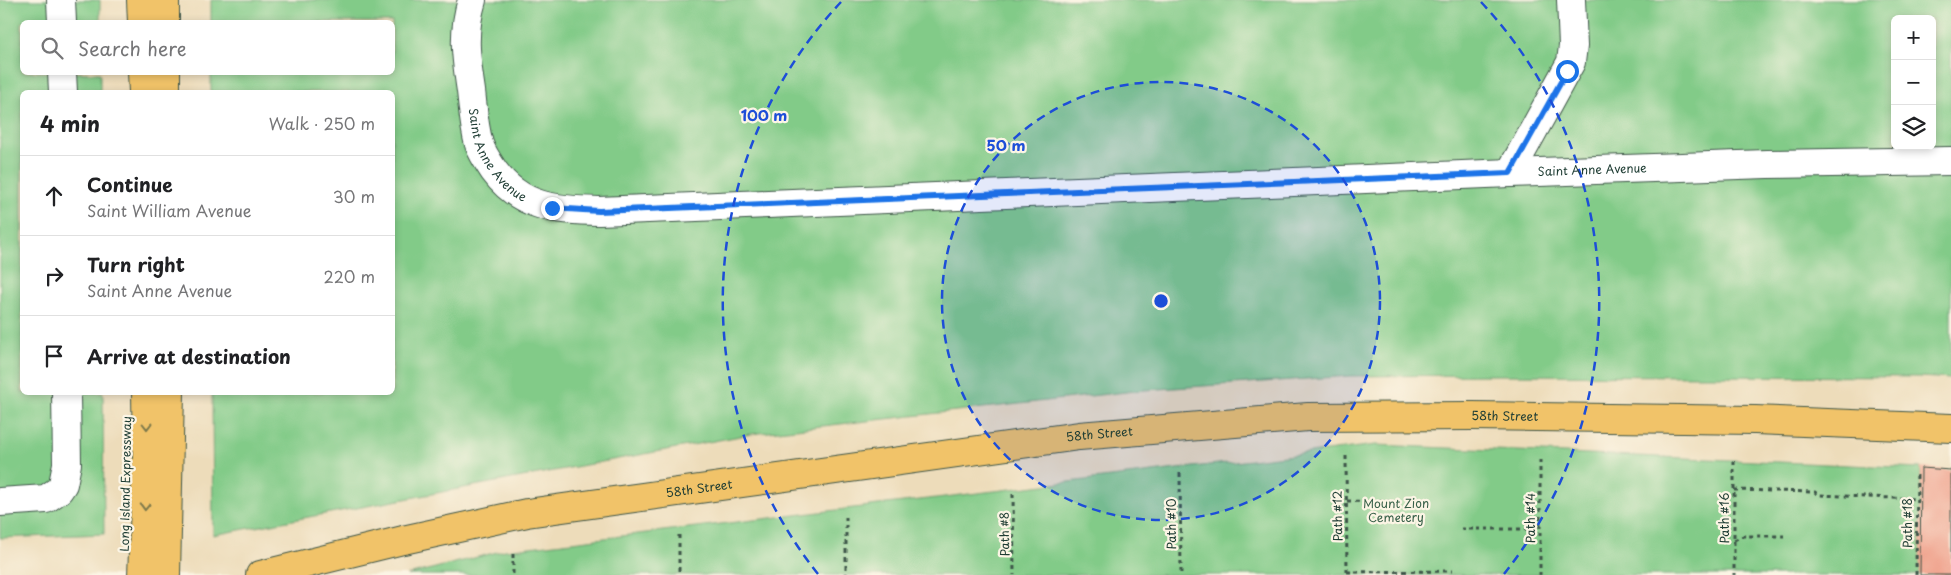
<!DOCTYPE html>
<html lang="en">
<head>
<meta charset="utf-8">
<style>
	:root { --surface:#fff; --page:#f2f2f2; --text:#202124; --muted:#757577; --line:#e0e0e0 }
	body { margin:0; font-family:"Playpen Sans",sans-serif; background:var(--page); color:var(--text) }
	.controls { position:absolute; right:15px; top:15px; display:grid; overflow:hidden; border-radius:8px; box-shadow:0 2px 8px #0003 }
	.controls button { width:45px; height:45px; display:grid; place-items:center; padding:0; border:0; border-bottom:1px solid var(--line); background:var(--surface); color:var(--text); font:25px sans-serif }
	.stop { position:absolute; width:15px; height:15px; margin:-11px; border:4px solid #1a73e8; border-radius:50%; background:#fff }
	.stop.end { background:#1a73e8; border-color:#fff; box-shadow:0 1px 5px #0008 }
	.list { margin:0; padding:0; list-style:none }
	h2 { display:flex; justify-content:space-between; align-items:center; height:65px; margin:0; padding:0 20px; font-size:21px }
	h2 small { font-size:16px; font-weight:400; color:var(--muted) }
	.list li { display:grid; grid-template-columns:32px 1fr auto; gap:15px; align-items:center; box-sizing:border-box; height:80px; padding:0 20px; border-top:1px solid var(--line) }
	.list b { display:block; font-size:19px; white-space:nowrap }
	.list p { margin:0; font-size:16px; white-space:nowrap; color:var(--muted) }
	.list em { font-size:16px; font-style:normal; color:var(--muted) }
	.icon { flex:none; width:28px; height:28px; fill:none; stroke:currentColor; stroke-width:2; stroke-linecap:round; stroke-linejoin:round }
	.map { position:relative; flex:none; width:1951px; height:575px; overflow:hidden }
	.search { position:absolute; background:var(--surface); box-shadow:0 2px 8px #0003; left:20px; top:20px; width:375px; height:55px; display:flex; align-items:center; gap:12px; box-sizing:border-box; padding:0 18px; border-radius:8px; color:var(--muted); font-size:19px }
	.panel { position:absolute; background:var(--surface); box-shadow:0 2px 8px #0003; left:20px; top:90px; width:375px; height:305px; border-radius:8px }
	.map>svg:first-child { display:block }
	.green { fill:#82cb88; stroke:#50845e; fill-rule:evenodd }
	.building { fill:#ee9882 }
	.lines { fill:none; stroke-linecap:round; stroke-linejoin:round }
	.minor-casing { stroke:#3e5548; stroke-width:30 }
	.major-casing { stroke:#3e5548; stroke-width:30 }
	.highway-casing { stroke:#3e5548; stroke-width:30 }
	.path { stroke:#3e5548; stroke-width:3; stroke-dasharray:4 4; stroke-linecap:butt }
	.minor { stroke:#fff; stroke-width:28 }
	.major { stroke:#f1c369; stroke-width:28 }
	.highway { stroke:#f1c369; stroke-width:28 }
	.oneway { stroke:#7d794c }
	.route { stroke:#1a73e8; stroke-width:6 }
	.ring { fill:none; stroke:#1d4ed8; stroke-width:2.5; stroke-dasharray:9 6 }
	.labels { text-anchor:middle; stroke-width:4.5; stroke-linejoin:round; paint-order:stroke }
	.street-label { font-size:12px; fill:#1f3d34; stroke:#fcf5e5 }
	.park-label { font-size:12px; fill:#386049; stroke:#fcf5e5 }
	.centre { fill:#1d4ed8; stroke:#fcf5e5; stroke-width:2.5 }
	.ring-label { font-size:15px; text-anchor:middle; font-weight:bold; fill:#1d4ed8; stroke:#fcf5e5; stroke-width:4.5; stroke-linejoin:round; paint-order:stroke }
</style>
</head>
<body>
<div class="map">
<svg width="1951" height="575" viewBox="0 0 1951 575">
	<rect width="100%" height="100%" fill="#fcf5e5"/>
	<filter id="ink" filterUnits="userSpaceOnUse"><feTurbulence type="fractalNoise" baseFrequency=".02" numOctaves="2"/><feDisplacementMap in="SourceGraphic" scale="10" xChannelSelector="R" yChannelSelector="G"/><feConvolveMatrix kernelMatrix="1 2 1 2 8 2 1 2 1" color-interpolation-filters="sRGB"/></filter>
	<filter id="wash" filterUnits="userSpaceOnUse"><feTurbulence type="fractalNoise" baseFrequency=".0096" numOctaves="4" result="noise"/><feDisplacementMap in="SourceGraphic" scale="20" xChannelSelector="R" yChannelSelector="G"/><feGaussianBlur stdDeviation="1.12" result="paint"/><feColorMatrix in="noise" values="0 0 0 0 0 0 0 0 0 0 0 0 0 0 0 0 0 1.4 0 .05"/><feComposite in="paint" operator="in"/></filter>
	<g filter="url(#wash)">
		<rect width="100%" height="100%" fill="#eddcba"/>
		<path class="green" d="M0,0H100V22H22V72L100,73V92H22V392L103,393L104,534L0,538Z
			M211,0H1951V379L1920,377L1498,375L1351,376L1144,390L751,434L213,535L212,393L392,392V92H211V73L392,72V22H211ZM1895,19H1932V146H1895Z
			M1376,445L1921,468L1920,575H408L505,550Z"/>
		<g id="blocks">
			<path class="building" d="M1921,468L1951,470V575H1920Z"/>
		</g>
	</g>
	<g filter="url(#ink)">
		<use href="#blocks" fill-opacity="0" stroke="#3e5548" stroke-width="1"/>
		<g class="lines">
			<defs>
				<g id="minor">
					<path d="M61,0L62,22"/>
					<path id="s1" d="M472,0C462,33 466,58 471,91C473,108 474,127 479,144C482,153 488,162 494,171C521,208 556,210 599,211L1510,173L1767,164L1951,161"/>
					<path d="M62,72L63,92"/>
					<path d="M1510,173L1571,62L1573,46L1571,0"/>
					<path d="M0,502L46,499L59,490L63,484L67,464L66,392"/>
				</g>
				<g id="major">
					<path id="s2" d="M260,575L403,540L527,513L1079,436L1308,417L1472,416L1755,420L1951,428"/>
				</g>
				<path id="highway" d="M141,0L142,22
					M165,0V22
					M142,72L143,92
					M166,72V92
					M142,575L147,459L146,392
					M166,575L170,392"/>
			</defs>
			<use href="#minor" class="minor-casing"/>
			<use href="#major" class="major-casing"/>
			<use href="#highway" class="highway-casing"/>
			<path class="path" d="M1346,456L1347,575
				M1540,460V575
				M1734,461V575
				M1180,473L1181,575
				M1734,490L1815,492L1818,495L1917,499
				M1013,494L1014,575
				M1347,501L1396,502
				M846,517V575
				M1461,529H1540
				M679,535V575
				M1734,540L1743,536H1784
				M513,554V575
				M1347,572L1453,571
				M1916,575L1917,472"/>
			<use href="#minor" class="minor"/>
			<use href="#major" class="major"/>
			<use href="#highway" class="highway"/>
		</g>
		<defs><path id="oneway-chevron" d="M-2-3.5L2.5 0L-2 3.5" fill="none" stroke-width="1.6" stroke-linecap="round" stroke-linejoin="round" transform="scale(1.25)"/></defs>
		<g class="oneway">
			<use href="#oneway-chevron" transform="translate(147 426) rotate(90)"/>
			<use href="#oneway-chevron" transform="translate(145 507) rotate(92)"/>
		</g>
	</g>
	<g class="lines" filter="url(#ink)">
		<path class="route" d="M552,208L599,211L1510,173L1567,71"/>
	</g>
	<circle cx="1161" cy="301" r="219" fill="#1d4ed8" fill-opacity=".12"/>
	<g class="ring">
		<circle cx="1161" cy="301" r="219"/>
		<path d="M818 574A438 438 0 0 1 841 2M1481 2A438 438 0 0 1 1504 574"/>
	</g>
	<g class="labels">
		<g class="street-label">
			<text dy="4" stroke="none"><textPath href="#s1" startOffset="164">Saint Anne Avenue</textPath></text>
			<text dy="4" stroke="none"><textPath href="#s1" startOffset="1288">Saint Anne Avenue</textPath></text>
			<text dy="4" stroke="none"><textPath href="#s2" startOffset="1258">58th Street</textPath></text>
			<text dy="4" stroke="none"><textPath href="#s2" startOffset="852">58th Street</textPath></text>
			<text transform="translate(126 484) rotate(-89)" y="4">Long Island Expressway</text>
			<text dy="4" stroke="none"><textPath href="#s2" startOffset="448">58th Street</textPath></text>
			<text transform="translate(1338 516) rotate(-91)" y="4">Path #12</text>
			<text transform="translate(1531 518) rotate(-90)" y="4">Path #14</text>
			<text transform="translate(1725 518) rotate(-90)" y="4">Path #16</text>
			<text transform="translate(1908 523) rotate(-90)" y="4">Path #18</text>
			<text transform="translate(1172 524) rotate(-90)" y="4">Path #10</text>
			<text transform="translate(1005 534) rotate(-91)" y="4">Path #8</text>
		</g>
		<g class="park-label">
			<text x="1396" y="508">Mount Zion<tspan x="1396" dy="14">Cemetery</tspan></text>
		</g>
	</g>
	<circle cx="1161" cy="301" r="8" class="centre"/>
	<g class="ring-label">
		<text x="764" y="121">100 m</text>
		<text x="1006" y="151">50 m</text>
	</g>
</svg>
<div class="controls">
<button>+</button>
<button>−</button>
<button><svg class="icon" aria-label="layers" viewBox="0 0 24 24"><path d="M12 4l9 5-9 5-9-5zM3 14l9 5 9-5"/></svg></button>
</div>
<div class="stop" style="left:1567px;top:71px"></div>
<div class="stop end" style="left:552px;top:208px"></div>
<div class="search"><svg class="icon" aria-label="search" viewBox="0 0 24 24"><circle cx="10" cy="10" r="6"/><path d="M15 15l6 6"/></svg>Search here</div>
<section class="panel">
<h2>4 min<small>Walk · 250 m</small></h2>
<ul class="list">
<li><svg class="icon" aria-label="ahead" viewBox="0 0 24 24"><path d="M12 20V5M6 11l6-6 6 6"/></svg><div><b>Continue</b><p>Saint William Avenue</p></div><em>30 m</em></li>
<li><svg class="icon" aria-label="right" viewBox="0 0 24 24"><path d="M7 20v-9h11M14 6l5 5-5 5"/></svg><div><b>Turn right</b><p>Saint Anne Avenue</p></div><em>220 m</em></li>
<li><svg class="icon" aria-label="arrive" viewBox="0 0 24 24"><path d="M6 21V4h12l-3 4 3 4H6"/></svg><div><b>Arrive at destination</b></div></li>
</ul>
</section>
</div>
</body>
</html>
